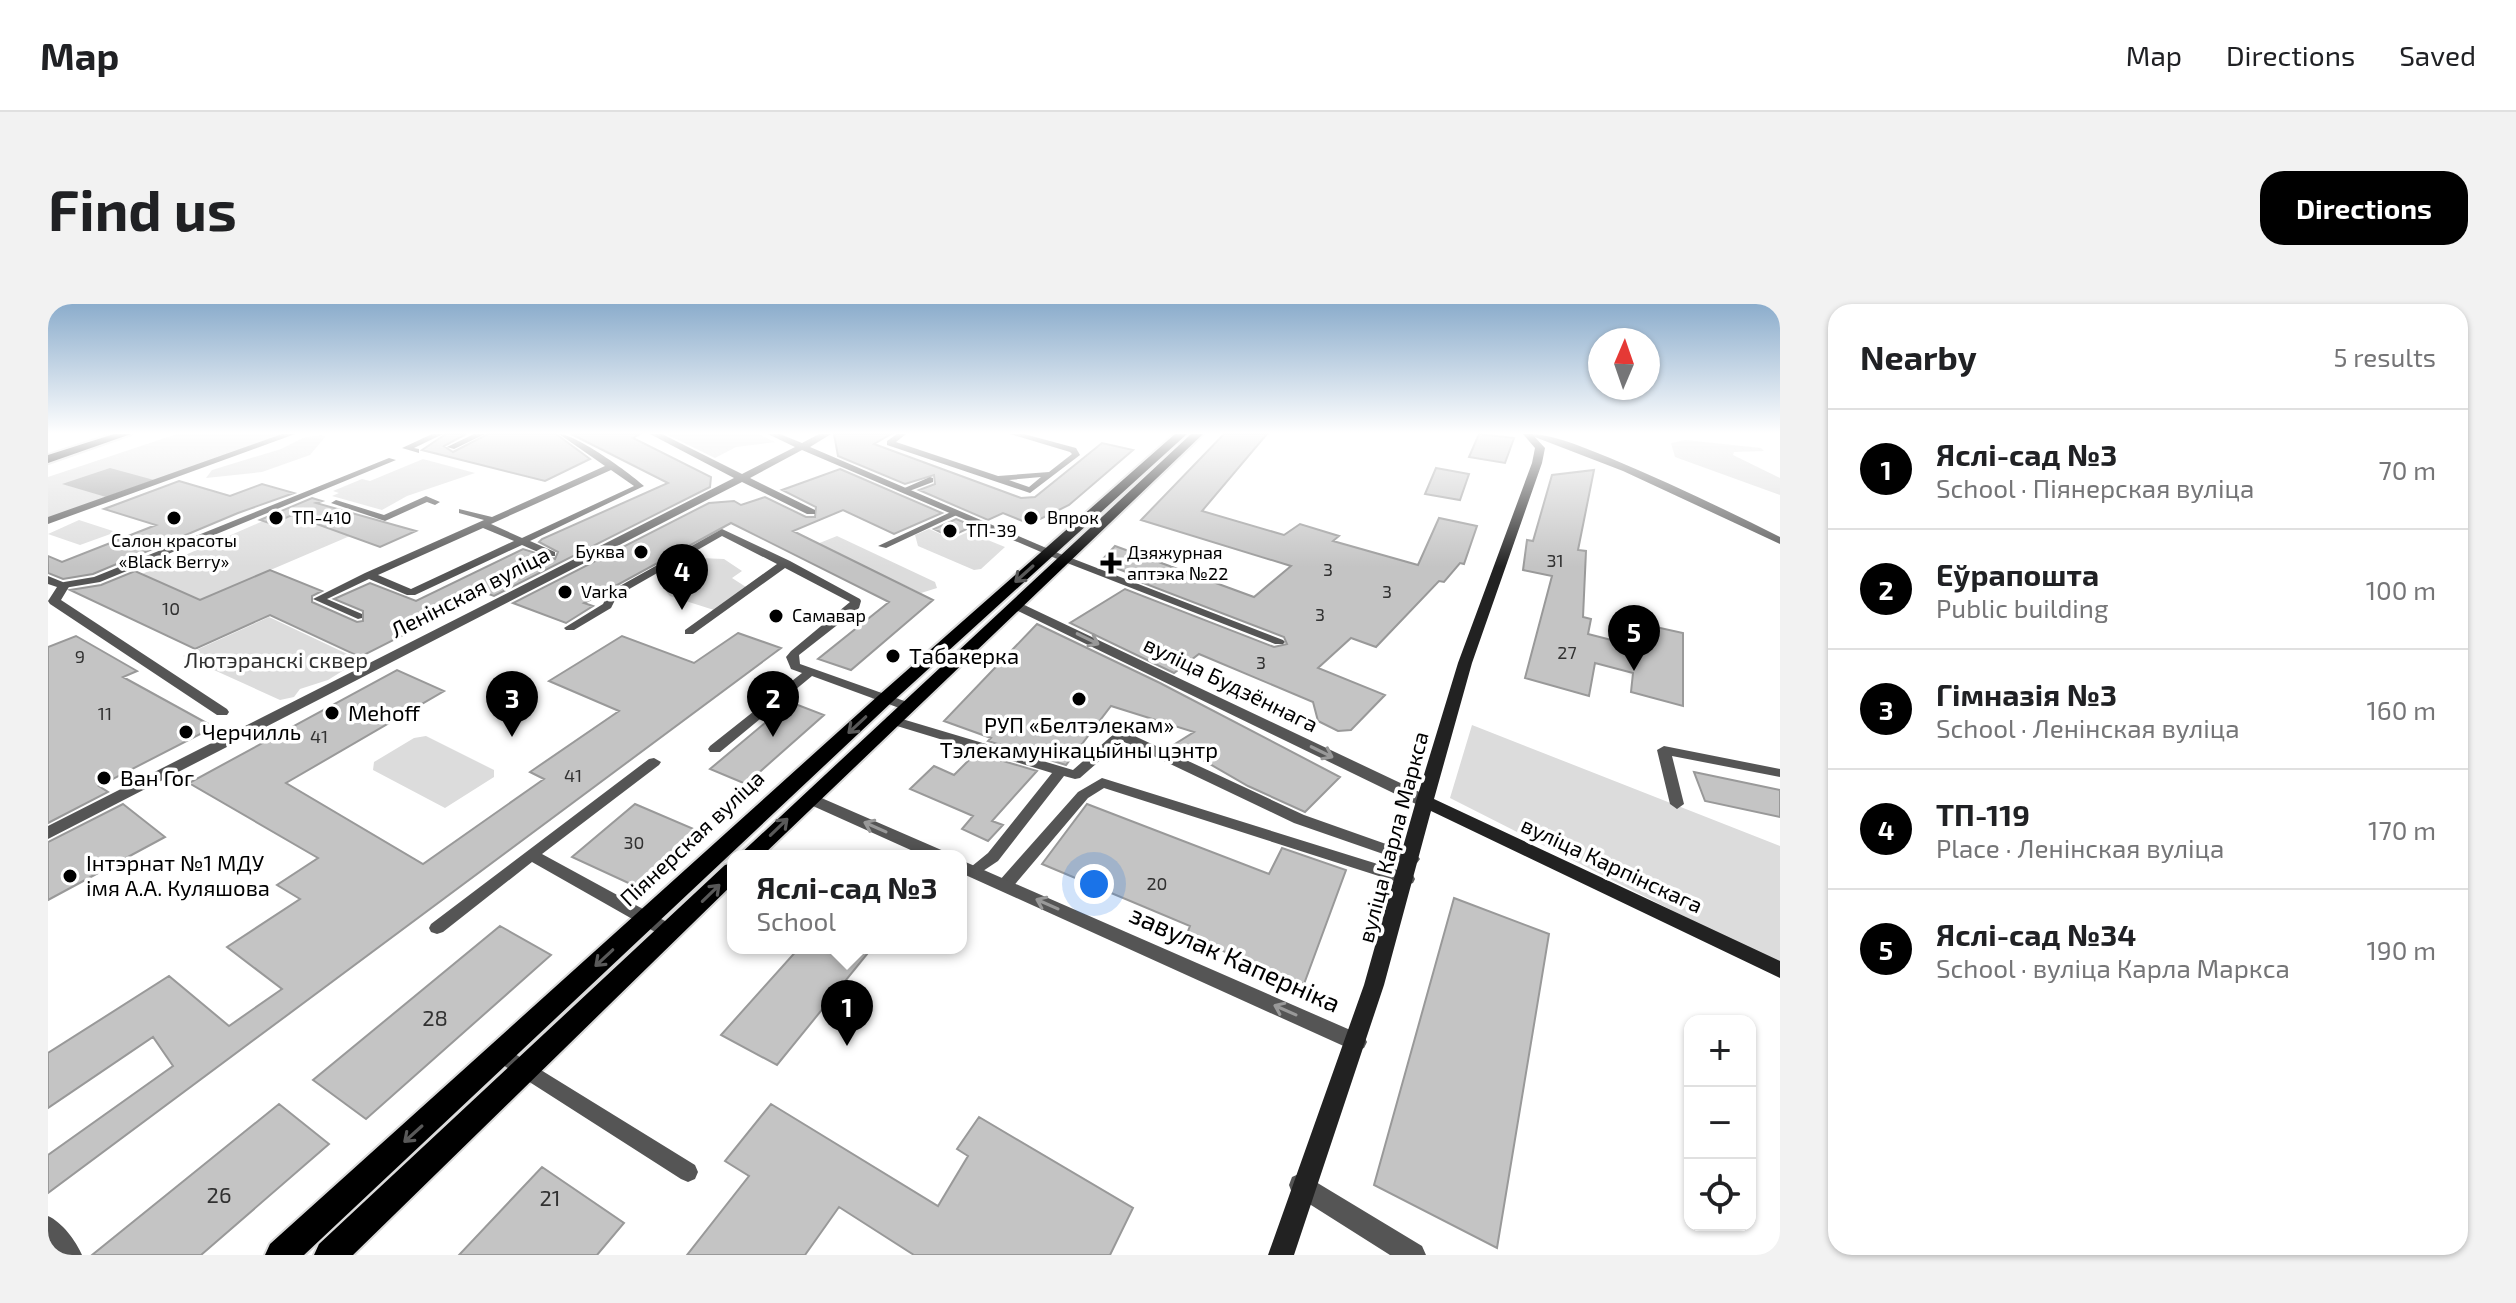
<!DOCTYPE html>
<html lang="en">
<head>
<meta charset="utf-8">
<style>
	:root { --surface:#fff; --page:#f2f2f2; --text:#202124; --muted:#757577; --line:#e0e0e0; --accent:#000 }
	body { margin:0; font-family:"Exo 2",sans-serif; background:var(--page); color:var(--text) }
	.controls { position:absolute; right:24px; bottom:24px; display:grid; overflow:hidden; border-radius:16px; box-shadow:0 2px 6px #0004 }
	.controls button { width:72px; height:72px; display:grid; place-items:center; padding:0; border:0; border-bottom:2px solid var(--line); background:var(--surface); color:var(--text); font:40px sans-serif }
	.compass { position:absolute; left:1540px; top:24px; width:72px; height:72px; border-radius:50%; background:var(--surface); box-shadow:0 2px 6px #0004; rotate:2deg }
	.you { position:absolute; left:1046px; top:580px; width:28px; height:28px; margin:-20px; border:6px solid #fff; border-radius:50%; background:#1a73e8; box-shadow:0 0 0 12px #1a73e833 }
	.badge { display:grid; place-items:center; width:52px; height:52px; border-radius:50%; background:var(--accent); color:#fff; font-size:26px; font-weight:700 }
	.pin { position:absolute; translate:-50% -66px; filter:drop-shadow(0 2px 4px #0008) }
	.pin::after { content:''; position:absolute; top:42px; width:28px; height:24px; background:inherit; clip-path:polygon(0 0,100% 0,50% 100%) }
	.popup { position:absolute; left:679px; top:546px; width:240px; height:104px; box-sizing:border-box; display:grid; place-content:center; border-radius:16px; background:var(--surface); filter:drop-shadow(0 2px 6px #0005); font-size:26px; white-space:nowrap; color:var(--muted) }
	.popup b { font-size:30px; color:var(--text) }
	.popup::after { content:''; position:absolute; left:50%; top:100%; margin-left:-16px; border:16px solid transparent; border-top-color:var(--surface) }
	.list { margin:0; padding:0; list-style:none }
	h2 { display:flex; justify-content:space-between; align-items:center; height:104px; margin:0; padding:0 32px; font-size:34px }
	h2 small { font-size:26px; font-weight:400; color:var(--muted) }
	.list li { display:grid; grid-template-columns:52px 1fr auto; gap:24px; align-items:center; box-sizing:border-box; height:120px; padding:0 32px; border-top:2px solid var(--line) }
	.list b { display:block; font-size:30px; white-space:nowrap }
	.list p { margin:0; font-size:26px; white-space:nowrap; color:var(--muted) }
	.list em { font-size:26px; font-style:normal; color:var(--muted) }
	.icon { flex:none; width:44px; height:44px; fill:none; stroke:currentColor; stroke-width:2; stroke-linecap:round; stroke-linejoin:round }
	.map { position:relative; flex:none; width:1732px; height:951px; overflow:hidden; border-radius:24px }
	header { display:flex; align-items:center; gap:48px; box-sizing:border-box; height:112px; padding:0 40px; background:var(--surface); border-bottom:2px solid var(--line) }
	header strong { font-size:38px }
	nav { display:flex; gap:44px; margin-inline-start:auto; font-size:28px }
	.intro { display:flex; align-items:center; justify-content:space-between; box-sizing:border-box; height:192px; padding:0 48px }
	h1 { margin:0; font-size:56px }
	.button { padding:20px 36px; border-radius:24px; background:var(--accent); color:#fff; font-size:28px; font-weight:700 }
	main { display:flex; gap:48px; padding:0 48px }
	aside { flex:1; background:var(--surface); border-radius:24px; box-shadow:0 2px 6px #0004 }
	.map>svg:first-child { display:block }
	.green { fill:#dcdcdc }
	.water { fill:#a3a3a3 }
	.building { fill:#c4c4c4; stroke:#999; stroke-width:2 }
	.lines { fill:none; stroke-linecap:round; stroke-linejoin:round }
	.primary-casing { stroke:#dbdbdb; stroke-width:4 }
	.lane { fill:#555; fill-rule:evenodd }
	.street { fill:#555; fill-rule:evenodd }
	.secondary { fill:#222; fill-rule:evenodd }
	.primary { fill:#000; fill-rule:evenodd }
	.oneway { stroke:#595959 }
	.oneway2 { stroke:#999 }
	.poi-dot { fill:#000; stroke:#fff; stroke-width:3 }
	.labels { text-anchor:middle; stroke-width:7; stroke-linejoin:round; paint-order:stroke }
	.far-poi-label { font-size:18px; fill:#000; stroke:#fff; text-anchor:start }
	.number-label { font-size:18px; fill:#313131 }
	.street-label { font-size:22px; fill:#000; stroke:#fff }
	.poi-label { font-size:22px; fill:#000; stroke:#fff; text-anchor:start }
	.park-label { font-size:22px; fill:#333; stroke:#fff }
	.near-number-label { font-size:22px; fill:#313131 }
	.near-street-label { font-size:26px; fill:#000; stroke:#fff }
</style>
</head>
<body>
<header>
<strong>Map</strong>
<nav><a>Map</a><a>Directions</a><a>Saved</a></nav>
</header>
<div class="intro"><h1>Find us</h1><a class="button">Directions</a></div>
<main>
<div class="map">
<svg width="1732" height="951" viewBox="0 0 1732 951">
	<rect width="100%" height="100%" fill="#fff"/>
	<path class="green" d="M129,130H237L0,216V173Z
		M618,130H710L727,138L688,143L667,154Z
		M273,131L277,133L262,151L214,168L158,174L164,166L233,145L255,134Z
		M1637,136L1713,144L1716,147L1686,148L1685,151L1732,174V191L1627,153L1623,139Z
		M375,155L427,169L359,192L334,206L284,192L291,189L285,187L314,175L322,177Z
		M248,203L302,232L138,302L110,277L94,270L215,217C230,221 239,213 248,203Z
		M31,216L68,228L32,241L0,230Z
		M881,225L904,235L920,228L957,243L933,265L926,266L870,242L867,231Z
		M789,232L887,278L889,284L873,289L769,240Z
		M652,254L676,255L694,267L684,274L698,283L666,306L622,292L615,284L617,276Z
		M221,313L312,356L280,376L252,385L246,393L232,396L135,352Z
		M1424,421L1732,542V661L1402,494Z
		M378,432L446,466V473L397,504L325,466L326,458L366,434Z"/>
	<path class="water" d="M62,164L106,176L58,193L14,180Z"/>
	<path class="building" d="M398,130H418L396,142L405,148L440,130H508L542,155L497,177L374,146Z
		M523,130H592L585,134L663,173L662,183L446,292L438,289L312,353L222,311L147,345L22,286L53,281L87,267L152,296L222,266L274,287L264,292V298L309,318L315,317V307L286,295L322,279L368,297L475,245L507,255L510,248L491,238L494,235L620,179Z
		M786,130H843L826,140L973,194L987,193L1054,139L1085,146L1021,201L982,220L955,209L940,216L871,186L887,180L886,171L857,180L790,152Z
		M1176,130H1219L1154,207L1236,231L1252,220L1291,232L1285,237L1370,261L1391,214L1429,222L1416,260L1412,259L1396,278L1391,277L1328,343L1303,334L1270,364L1337,391L1303,426L1290,427L1270,417L1265,398L1151,350L1126,369L1022,319L1077,285L1226,343L1239,340L1236,333L1090,277L1094,274L1052,258L1067,242L1206,293L1243,262L1093,216Z
		M1431,130L1466,134L1457,159L1421,153Z
		M1388,164L1421,170L1412,196L1377,190Z
		M792,165L894,209L846,230L795,206L745,227L885,296L803,366L770,355L841,298L683,219L536,299L545,302L518,319L465,299L661,199L686,197L693,201L717,193L758,213H767L768,203L734,186Z
		M1546,166L1530,246L1538,247L1535,313L1543,315L1540,330L1583,341L1585,318L1635,329V402L1583,388L1585,369L1547,359L1541,392L1477,374L1504,272L1475,266L1479,236L1485,237L1504,171Z
		M131,177L182,192L214,180L246,189L190,209L45,270L15,275L0,269V252L14,258L108,221L56,205Z
		M264,194L274,197L268,199L368,227L332,243L244,211L224,220L212,216Z
		M908,215L925,222L902,233L886,225Z
		M989,320L1112,379L1292,473L1257,508L1200,482L1127,440L1146,428L1063,402L1018,461L940,437L943,434L896,417Z
		M690,329L733,344L0,889V851L125,762L105,733L0,804V749L121,672L181,722L234,685L179,643L252,595L229,581L270,554L141,479L349,366L396,387L238,479L375,560L496,475L482,468L571,407L501,377L574,332L646,359Z
		M28,332L89,367L75,373L166,423L51,482L60,488L0,519V343Z
		M742,398L776,411L698,480L662,465Z
		M928,449L989,467L944,517L955,521L940,537L914,525L925,512L862,485L886,462L906,471Z
		M1646,468L1732,486V513L1657,497Z
		M75,500L117,533L0,596V538Z
		M587,500L648,526L587,582L524,553Z
		M1039,500L1221,570L1234,544L1298,566L1256,680L1138,632L1142,622L994,560Z
		M1406,594L1501,630L1449,944L1326,881Z
		M452,622L503,651L318,815L265,776Z
		M751,644H824L729,761L673,731Z
		M231,800L281,840L153,951H44Z
		M723,800L890,902L920,852L909,845L931,813L1085,904L1062,951H866L791,903L757,951H639L701,872L677,857Z
		M494,863L576,919L549,951H411Z"/>
	<g class="lines">
		<defs>
			<path id="primary" d="M66,130H83L0,159V151Z
				M1127,130H1139L843,399L256,951H217L222,940L831,391Z
				M1143,130H1155L714,552H690Z
				M685,559V580L305,951H266L271,940L677,561Z"/>
		</defs>
		<use href="#primary" class="primary-casing"/>
		<path class="lane" d="M384,130H395L366,144L371,145V149L354,144Z
			M426,130H437L406,145L399,143Z
			M511,130C528,130 583,170 596,182L482,237L507,248V252H499L474,241L367,291H359L321,275L279,295L314,310V314L310,315L265,295L317,269L436,216L411,209V205L444,213L557,162ZM563,166L586,182L474,234L443,220ZM435,224L466,237L363,285L330,271Z
			M849,130H858L848,138L950,172L1001,168L1024,150L1022,148L962,130H976L1028,144L1032,151L982,189L839,141V137ZM993,173L981,183L961,176Z
			M341,154L348,156L52,278L16,284L11,281L16,278L46,273Z
			M882,173L885,174V178L856,189L852,186Z
			M378,192L392,198L387,201L379,198L337,217L283,199L288,196L336,211Z
			M905,207L913,209L838,244L830,242Z
			M674,225L742,257L812,295L813,297L811,304L751,351L752,360L862,399L864,402L862,405H854L764,372L672,448H662L660,445L662,442L754,369L743,365L738,353L743,347L802,298L737,264L645,330H637V326L729,260L674,232L569,292L563,304L526,326H518L516,324L555,300L561,288Z
			M1018,252L1235,336L1237,338L1235,340H1227L1014,257V253Z
			M844,412L1025,466L1068,428H1078L1256,511L1369,551L1372,555L1369,559L1364,560L1246,519L1074,437L1032,474L1027,475L1016,472L950,557L926,573L920,571L918,567L940,549L1004,469L839,419L838,416L839,413Z
			M1616,442L1732,465V473L1624,452L1636,500L1629,505L1622,500L1609,446Z
			M606,454L613,458L611,461L494,550L628,623L630,628L628,633L622,634L616,633L484,558L395,628L389,630L383,628L381,624L383,620L601,455Z
			M1054,474L1365,571L1367,575L1365,579L1359,581L1056,484L1040,494L963,585H951L949,581L951,577L1030,488Z
			M454,742L647,861L650,868L647,875L640,878L633,875L447,756L445,750L447,744Z
			M0,912C14,918 28,937 34,951H9L0,940Z"/>
		<path class="street" d="M234,130H247L0,220V213Z
			M602,130H614L694,170L747,143L720,130H732L754,139L771,130H783L762,143L1024,255L1014,257L754,146L702,174L767,206V210H759L694,178L0,535V522L686,174Z
			M1479,130C1507,130 1536,144 1562,154C1620,178 1676,205 1732,233V240L1575,167Z
			M0,272L22,281L13,296L179,405L181,408L179,411H169L2,300L0,297L9,283L0,280Z
			M970,298L1382,493L1384,497L1376,502L1370,501L966,305V299Z
			M762,489L898,548L901,552H876L756,498L754,494Z
			M913,556L1316,732L1319,738L1316,744L1308,747L1300,744L913,569Z
			M1253,869L1374,942L1378,951H1342L1244,889L1241,881L1244,873Z"/>
		<path class="secondary" d="M1475,130H1484L1497,144L1494,159L1424,359L1386,495L1732,657V674L1383,507L1336,681L1246,951H1220L1316,681L1368,497L1410,359L1484,159L1487,144Z"/>
		<use href="#primary" class="primary"/>
	</g>
	<defs><path id="oneway-shaft" d="M-6 0H5M1.5-3L5.5 0L1.5 3" fill="none" stroke-width="1.6" stroke-linecap="round" stroke-linejoin="round" transform="scale(2)"/></defs>
	<g class="oneway">
		<use href="#oneway-shaft" transform="translate(976 270) rotate(138)"/>
		<use href="#oneway-shaft" transform="translate(809 421) rotate(137)"/>
		<use href="#oneway-shaft" transform="translate(731 523) rotate(-44)"/>
		<use href="#oneway-shaft" transform="translate(663 589) rotate(-44)"/>
		<use href="#oneway-shaft" transform="translate(556 654) rotate(137)"/>
		<use href="#oneway-shaft" transform="translate(365 830) rotate(138)"/>
	</g>
	<g class="oneway2">
		<use href="#oneway-shaft" transform="translate(1040 335) rotate(26)"/>
		<use href="#oneway-shaft" transform="translate(1274 448) rotate(26)"/>
		<use href="#oneway-shaft" transform="translate(827 523) rotate(-156)"/>
		<use href="#oneway-shaft" transform="translate(999 600) rotate(-156)"/>
		<use href="#oneway-shaft" transform="translate(1237 706) rotate(-156)"/>
	</g>
	<linearGradient id="sky" x2="0" y2="1"><stop stop-color="#8cadcc"/><stop offset="0.49" stop-color="#fff"/><stop offset="1" stop-color="#fff" stop-opacity="0"/></linearGradient>
	<rect width="1732" height="263" fill="url(#sky)"/>
	<g class="poi-dot">
		<circle cx="126" cy="214" r="8"/>
		<circle cx="228" cy="214" r="8"/>
		<circle cx="983" cy="214" r="8"/>
		<circle cx="902" cy="227" r="8"/>
		<circle cx="593" cy="248" r="8"/>
		<path d="M1059 247h8v8h8v8h-8v8h-8v-8h-8v-8h8z"/>
		<circle cx="517" cy="288" r="8"/>
		<circle cx="728" cy="312" r="8"/>
		<circle cx="845" cy="352" r="8"/>
		<circle cx="1031" cy="395" r="8"/>
		<circle cx="284" cy="409" r="8"/>
		<circle cx="138" cy="428" r="8"/>
		<circle cx="56" cy="474" r="8"/>
		<circle cx="22" cy="572" r="8"/>
	</g>
	<g class="labels">
		<g class="far-poi-label">
			<text x="244" y="220">ТП-410</text>
			<text x="999" y="220">Впрок</text>
			<text x="918" y="233">ТП-39</text>
			<text x="126" y="243" text-anchor="middle">Салон красоты<tspan x="126" dy="21">«Black Berry»</tspan></text>
			<text x="577" y="254" text-anchor="end">Буква</text>
			<text x="1079" y="255">Дзяжурная<tspan x="1079" dy="21">аптэка №22</tspan></text>
			<text x="533" y="294">Varka</text>
			<text x="744" y="318">Самавар</text>
		</g>
		<g class="number-label">
			<text x="1507" y="263">31</text>
			<text x="1280" y="272">3</text>
			<text x="1339" y="294">3</text>
			<text x="123" y="311">10</text>
			<text x="1272" y="317">3</text>
			<text x="1519" y="355">27</text>
			<text x="32" y="359">9</text>
			<text x="1213" y="365">3</text>
			<text x="57" y="416">11</text>
			<text x="271" y="439">41</text>
			<text x="525" y="478">41</text>
			<text x="586" y="545">30</text>
			<text x="1109" y="586">20</text>
		</g>
		<g class="street-label">
			<text transform="translate(422 288) rotate(-27)" y="8">Ленінская вуліца</text>
			<text transform="translate(1183 380) rotate(26)" y="8">вуліца Будзённага</text>
			<text transform="translate(1345 533) rotate(-75)" y="8">вуліца Карла Маркса</text>
			<text transform="translate(644 534) rotate(-43)" y="8">Піянерская вуліца</text>
			<text transform="translate(1564 561) rotate(25)" y="8">вуліца Карпінскага</text>
		</g>
		<g class="poi-label">
			<text x="861" y="360">Табакерка</text>
			<text x="300" y="417">Mehoff</text>
			<text x="1031" y="429" text-anchor="middle">РУП «Белтэлекам»<tspan x="1031" dy="25">Тэлекамунікацыйны цэнтр</tspan></text>
			<text x="154" y="436">Черчилль</text>
			<text x="72" y="482">Ван Гог</text>
			<text x="38" y="567">Інтэрнат №1 МДУ<tspan x="38" dy="25">імя А.А. Куляшова</tspan></text>
		</g>
		<g class="park-label">
			<text x="228" y="364">Лютэранскі сквер</text>
		</g>
		<g class="near-number-label">
			<text x="387" y="722">28</text>
			<text x="171" y="899">26</text>
			<text x="502" y="902">21</text>
		</g>
		<g class="near-street-label">
			<text transform="translate(1187 655) rotate(24)" y="9">завулак Каперніка</text>
		</g>
	</g>
</svg>
<div class="controls">
<button>+</button>
<button>−</button>
<button><svg class="icon" aria-label="locate" viewBox="0 0 24 24"><circle cx="12" cy="12" r="6"/><path d="M12 2v4M12 18v4M2 12h4M18 12h4"/></svg></button>
</div>
<svg class="compass" viewBox="-18 -18 36 36"><path d="M0-13l5 13h-10z" fill="#e53935"/><path d="M0 13l5-13h-10z" fill="#757577"/></svg>
<div class="you"></div>
<div class="pin badge" style="left:799px;top:742px">1</div>
<div class="popup"><b>Яслі-сад №3</b>School</div>
<div class="pin badge" style="left:725px;top:433px">2</div>
<div class="pin badge" style="left:464px;top:433px">3</div>
<div class="pin badge" style="left:634px;top:306px">4</div>
<div class="pin badge" style="left:1586px;top:367px">5</div>
</div>
<aside>
<h2>Nearby<small>5 results</small></h2>
<ul class="list">
<li><span class="badge">1</span><div><b>Яслі-сад №3</b><p>School · Піянерская вуліца</p></div><em>70 m</em></li>
<li><span class="badge">2</span><div><b>Еўрапошта</b><p>Public building</p></div><em>100 m</em></li>
<li><span class="badge">3</span><div><b>Гімназія №3</b><p>School · Ленінская вуліца</p></div><em>160 m</em></li>
<li><span class="badge">4</span><div><b>ТП-119</b><p>Place · Ленінская вуліца</p></div><em>170 m</em></li>
<li><span class="badge">5</span><div><b>Яслі-сад №34</b><p>School · вуліца Карла Маркса</p></div><em>190 m</em></li>
</ul>
</aside>
</main>
</body>
</html>
